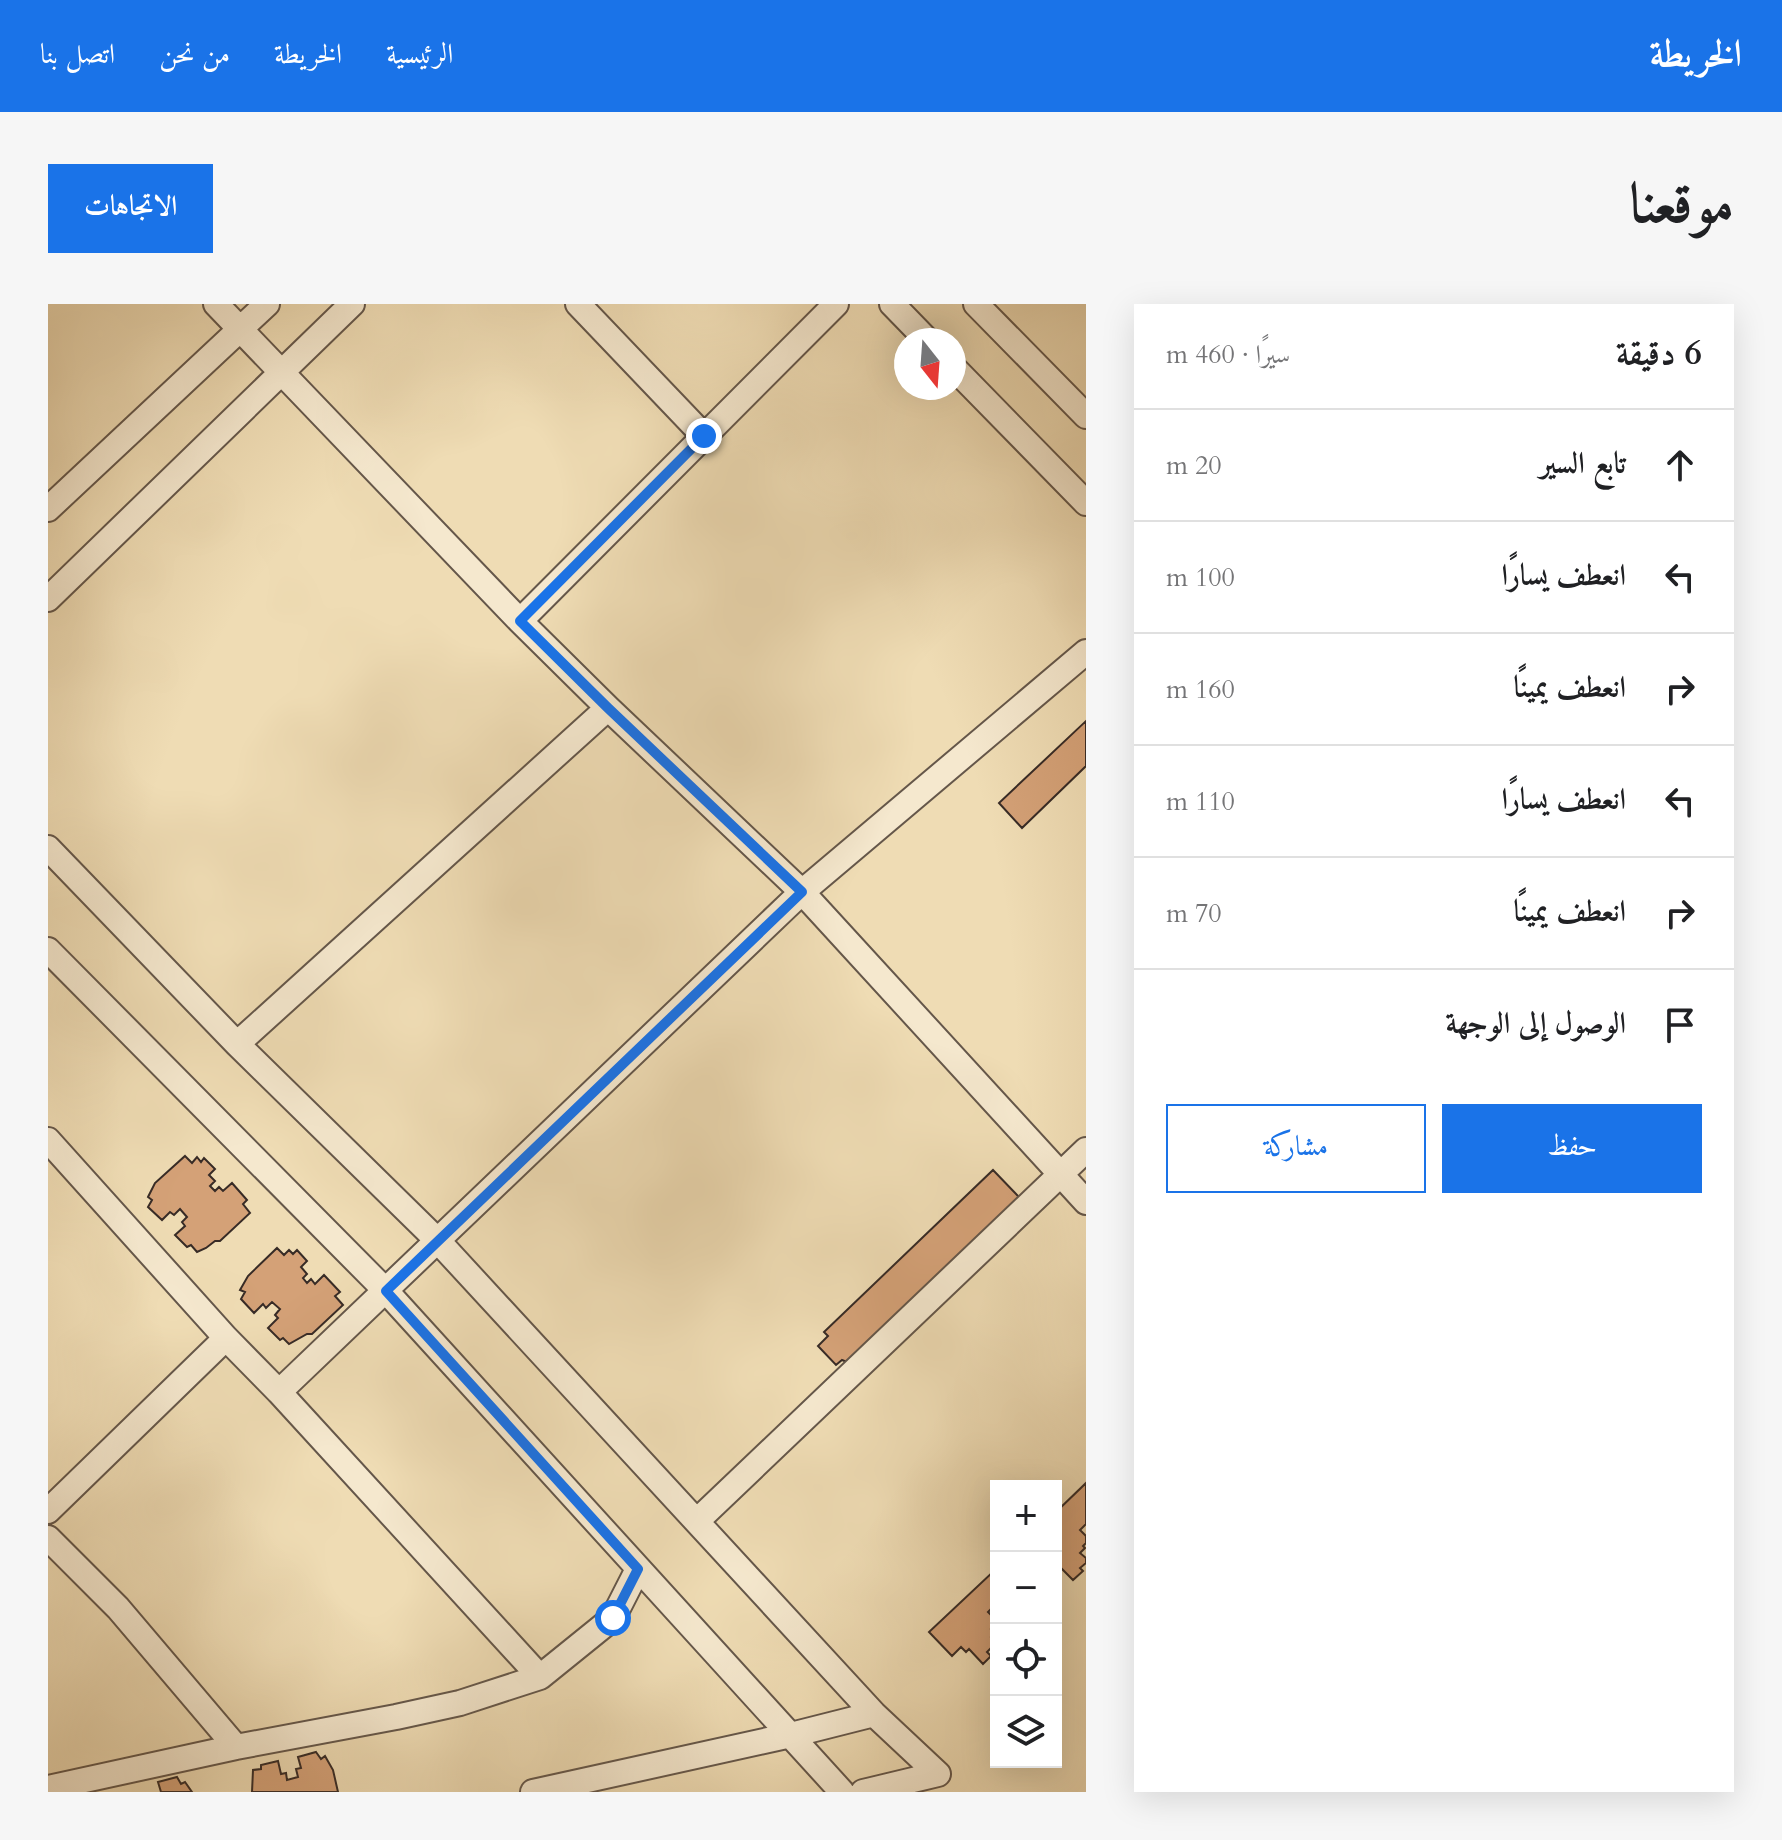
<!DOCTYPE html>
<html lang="ar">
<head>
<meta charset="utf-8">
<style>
	:root { --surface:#fff; --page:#f6f6f6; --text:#202124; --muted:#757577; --line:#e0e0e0; --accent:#1a73e8 }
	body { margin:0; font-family:Cardo,Amiri,serif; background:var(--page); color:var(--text); direction:rtl }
	.controls { position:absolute; right:24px; bottom:24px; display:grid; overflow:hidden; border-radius:0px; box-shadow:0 8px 32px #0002 }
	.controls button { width:72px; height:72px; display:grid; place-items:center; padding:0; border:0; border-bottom:2px solid var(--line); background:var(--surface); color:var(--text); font:40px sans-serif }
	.compass { position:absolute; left:846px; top:24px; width:72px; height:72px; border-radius:50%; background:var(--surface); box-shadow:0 8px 32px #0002; rotate:163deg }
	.stop { position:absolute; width:24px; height:24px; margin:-18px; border:6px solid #1a73e8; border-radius:50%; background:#fff }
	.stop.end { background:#1a73e8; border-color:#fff; box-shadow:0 2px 8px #0008 }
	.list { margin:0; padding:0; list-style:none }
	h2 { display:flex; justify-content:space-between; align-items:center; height:104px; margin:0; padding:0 32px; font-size:34px }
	h2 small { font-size:26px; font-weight:400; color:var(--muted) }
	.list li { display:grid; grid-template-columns:52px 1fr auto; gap:24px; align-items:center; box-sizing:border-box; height:112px; padding:0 32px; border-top:2px solid var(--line) }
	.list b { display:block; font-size:30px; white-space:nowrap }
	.list em { font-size:26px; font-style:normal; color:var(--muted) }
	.actions { display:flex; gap:16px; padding:24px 32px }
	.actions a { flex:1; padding:18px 0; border:2px solid var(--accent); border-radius:0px; text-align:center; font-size:28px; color:var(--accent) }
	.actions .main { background:var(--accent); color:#fff }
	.icon { flex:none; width:44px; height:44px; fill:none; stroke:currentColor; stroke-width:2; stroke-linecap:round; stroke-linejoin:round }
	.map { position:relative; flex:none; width:1038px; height:1488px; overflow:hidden; direction:ltr; border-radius:0px }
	header { display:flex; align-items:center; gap:48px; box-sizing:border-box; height:112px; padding:0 40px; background:var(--accent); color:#fff }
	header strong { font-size:38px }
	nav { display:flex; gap:44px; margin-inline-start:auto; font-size:28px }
	.intro { display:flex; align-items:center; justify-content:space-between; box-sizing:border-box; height:192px; padding:0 48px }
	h1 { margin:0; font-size:56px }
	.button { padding:20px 36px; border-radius:0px; background:var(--accent); color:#fff; font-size:28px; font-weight:700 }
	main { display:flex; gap:48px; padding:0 48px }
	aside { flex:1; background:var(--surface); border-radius:0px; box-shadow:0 8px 32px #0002 }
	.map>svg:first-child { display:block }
	.building { fill:#d4a177; stroke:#372b26; stroke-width:2 }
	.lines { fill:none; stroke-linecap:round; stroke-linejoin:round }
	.street-casing { stroke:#65574a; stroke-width:28 }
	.street { stroke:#f5e8ce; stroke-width:24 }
	.route { stroke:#1a73e8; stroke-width:10 }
</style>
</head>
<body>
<header>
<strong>الخريطة</strong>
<nav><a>الرئيسية</a><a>الخريطة</a><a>من نحن</a><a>اتصل بنا</a></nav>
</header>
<div class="intro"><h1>موقعنا</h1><a class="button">الاتجاهات</a></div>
<main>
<aside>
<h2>6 دقيقة<small>سيرًا · 460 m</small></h2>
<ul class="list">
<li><svg class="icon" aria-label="ahead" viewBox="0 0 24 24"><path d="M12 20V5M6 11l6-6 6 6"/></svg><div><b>تابع السير</b></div><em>20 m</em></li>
<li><svg class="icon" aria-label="left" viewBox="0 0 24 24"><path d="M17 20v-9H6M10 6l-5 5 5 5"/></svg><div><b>انعطف يسارًا</b></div><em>100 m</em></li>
<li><svg class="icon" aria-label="right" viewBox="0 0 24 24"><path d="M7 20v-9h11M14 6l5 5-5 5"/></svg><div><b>انعطف يمينًا</b></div><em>160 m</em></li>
<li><svg class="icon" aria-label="left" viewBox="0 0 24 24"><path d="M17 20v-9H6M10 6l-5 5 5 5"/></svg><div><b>انعطف يسارًا</b></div><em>110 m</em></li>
<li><svg class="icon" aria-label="right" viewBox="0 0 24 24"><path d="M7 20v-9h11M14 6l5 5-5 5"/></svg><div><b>انعطف يمينًا</b></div><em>70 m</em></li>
<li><svg class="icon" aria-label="arrive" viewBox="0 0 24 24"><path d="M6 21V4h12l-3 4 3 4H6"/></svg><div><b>الوصول إلى الوجهة</b></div></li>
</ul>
<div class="actions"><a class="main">حفظ</a><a>مشاركة</a></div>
</aside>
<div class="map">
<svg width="1038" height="1488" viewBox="0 0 1038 1488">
	<rect width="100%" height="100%" fill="#efdcb4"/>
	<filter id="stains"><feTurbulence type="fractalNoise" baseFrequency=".0025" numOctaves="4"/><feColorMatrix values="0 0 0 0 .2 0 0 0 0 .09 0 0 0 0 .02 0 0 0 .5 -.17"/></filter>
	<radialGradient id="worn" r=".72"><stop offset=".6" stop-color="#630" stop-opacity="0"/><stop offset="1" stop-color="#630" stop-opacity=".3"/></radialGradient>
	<path class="building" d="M1038,417V462L974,524L951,499Z
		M137,852L144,859L149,853L153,858L156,854L167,865L161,871L167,877L162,882L167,887L171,883L175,887L184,879L199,896L195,900L202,909L172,937H167L158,944L149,948L143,941L139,943L127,931L137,922L134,918L139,913L132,905L126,911L122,908L114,916L100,903L104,896L100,893L107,879Z
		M945,866L971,893L799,1058L794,1056L788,1061L770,1042L780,1032L776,1028Z
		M229,944L236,951L241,946L245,950L249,946L259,957L253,963L259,970L255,974L259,979L263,975L267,980L276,971L292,988L287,992L295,1001L264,1030H259L241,1040L235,1034L232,1036L220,1024L230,1014L227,1011L232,1005L224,998L218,1004L215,1000L206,1009L193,995L197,988L192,986L200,972Z
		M1038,1179V1220L1032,1226L1038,1232V1239L1035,1242L1037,1244L1032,1249L1038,1254V1259L1032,1264L1035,1267L1025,1276L1011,1262L1008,1265V1208Z
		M948,1265V1300L940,1308L948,1316V1321L943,1325L947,1329L943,1333L948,1339L939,1348L943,1352L935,1360L921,1345L918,1348L913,1343L904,1352L881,1328Z
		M268,1448L273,1455L277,1452L285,1466L290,1488H204L205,1466L213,1465V1461L230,1457L233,1470L238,1469L239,1476L250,1473L248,1465L253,1464L250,1453Z
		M129,1473L133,1480L137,1478L144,1488H113L110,1478Z"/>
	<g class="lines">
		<defs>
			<path id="street" d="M168,0L472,317L560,404L754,588L1038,898
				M530,0L656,132
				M844,0L879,36
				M928,0L1038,112
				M906,64L1038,199
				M0,205L219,0
				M0,295L304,0
				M472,317L788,0
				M0,544L189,740L390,937L826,1410L890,1470
				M0,646L338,987L794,1488
				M189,740L560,404
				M0,836L178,1034L231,1088L492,1373L412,1399L348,1413L188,1443L0,1484
				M231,1088L754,588L1038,348
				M0,1207L178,1034
				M649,1217L1038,846
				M0,1234L70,1304L188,1443
				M492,1373L565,1314L590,1265
				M485,1488L743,1431L826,1410
				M815,1488L890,1470"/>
		</defs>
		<use href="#street" class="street-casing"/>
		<use href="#street" class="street"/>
	</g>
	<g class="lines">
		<path class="route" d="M565,1314L590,1265L338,987L754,588L560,404L472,317L656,132"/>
	</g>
	<rect width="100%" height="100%" filter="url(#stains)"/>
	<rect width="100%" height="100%" fill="url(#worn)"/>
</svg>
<div class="controls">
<button>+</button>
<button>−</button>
<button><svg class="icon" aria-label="locate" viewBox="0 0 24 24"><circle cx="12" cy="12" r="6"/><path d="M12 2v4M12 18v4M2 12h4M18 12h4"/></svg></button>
<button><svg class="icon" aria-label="layers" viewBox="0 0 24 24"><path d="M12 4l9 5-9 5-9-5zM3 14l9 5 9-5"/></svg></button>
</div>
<svg class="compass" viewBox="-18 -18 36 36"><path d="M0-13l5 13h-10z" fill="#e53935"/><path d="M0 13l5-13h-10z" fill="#757577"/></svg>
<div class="stop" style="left:565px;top:1314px"></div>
<div class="stop end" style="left:656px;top:132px"></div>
</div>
</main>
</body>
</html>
